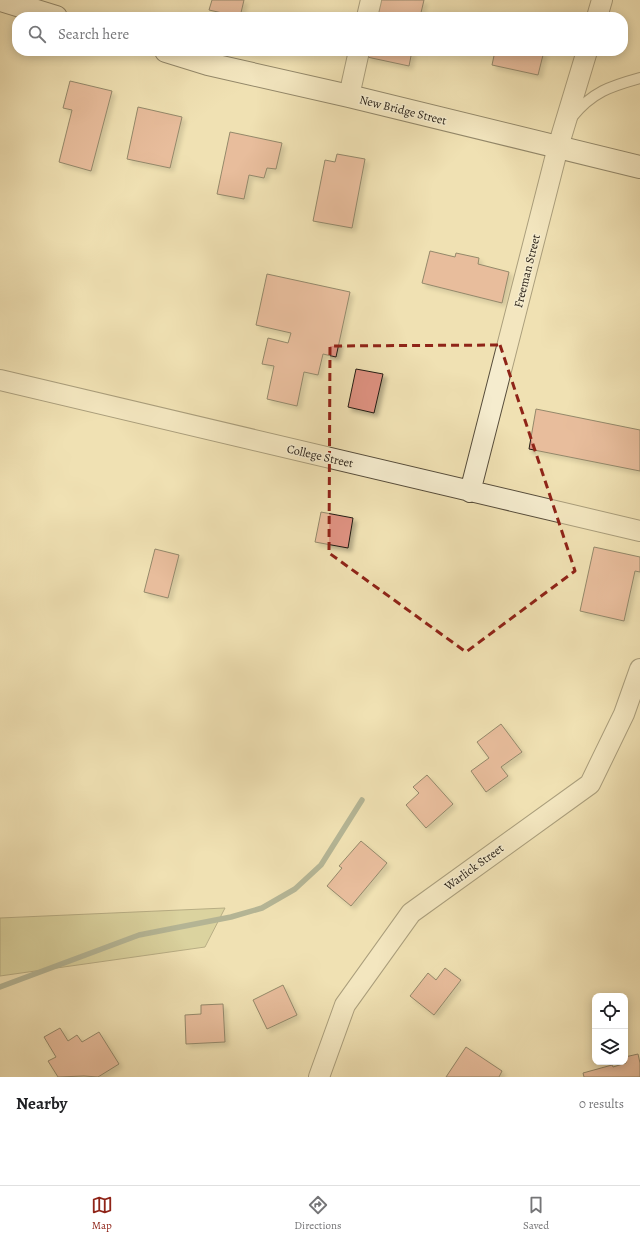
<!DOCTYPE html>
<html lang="en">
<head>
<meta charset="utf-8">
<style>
	:root { --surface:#fff; --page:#f6f6f6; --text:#202124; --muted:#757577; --line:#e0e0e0; --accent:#8f2418 }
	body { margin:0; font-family:Alegreya,serif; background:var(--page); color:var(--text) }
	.controls { position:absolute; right:12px; bottom:12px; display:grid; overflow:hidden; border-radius:8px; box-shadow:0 2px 10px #0003 }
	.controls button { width:36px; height:36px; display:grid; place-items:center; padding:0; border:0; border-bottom:1px solid var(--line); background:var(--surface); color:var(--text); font:20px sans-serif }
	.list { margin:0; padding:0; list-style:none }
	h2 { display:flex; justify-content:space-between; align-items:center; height:52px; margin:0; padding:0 16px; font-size:17px }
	h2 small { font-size:13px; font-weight:400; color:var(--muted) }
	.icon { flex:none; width:22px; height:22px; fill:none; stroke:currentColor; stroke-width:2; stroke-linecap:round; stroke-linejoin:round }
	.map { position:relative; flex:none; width:640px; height:1077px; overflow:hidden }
	.search { position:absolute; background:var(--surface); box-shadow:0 2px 10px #0003; left:12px; right:12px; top:12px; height:44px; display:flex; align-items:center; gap:10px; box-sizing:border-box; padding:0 14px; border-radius:16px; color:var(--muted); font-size:15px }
	.sheet { height:108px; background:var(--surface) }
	nav { display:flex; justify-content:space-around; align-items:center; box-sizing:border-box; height:56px; border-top:1px solid var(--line); background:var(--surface); font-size:11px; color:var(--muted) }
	nav a { display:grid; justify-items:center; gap:2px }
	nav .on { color:var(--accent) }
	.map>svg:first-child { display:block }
	.green { fill:#c2c087; stroke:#736e4d }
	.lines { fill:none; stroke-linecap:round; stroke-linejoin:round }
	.stream { stroke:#6b7d70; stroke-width:5.5 }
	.building { fill:#dd9180; stroke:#241c13; filter:url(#shadow) }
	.service-casing { stroke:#574d3b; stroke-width:12 }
	.minor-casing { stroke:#574d3b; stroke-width:22 }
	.secondary-casing { stroke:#241c13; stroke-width:24 }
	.service { stroke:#f5ecce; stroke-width:10 }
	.minor { stroke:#f5ecce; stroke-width:20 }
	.secondary { stroke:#f5ecce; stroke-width:22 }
	.marked { fill:none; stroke:#8f2418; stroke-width:3; stroke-dasharray:8 5; stroke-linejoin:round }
	.labels { text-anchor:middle; stroke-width:3; stroke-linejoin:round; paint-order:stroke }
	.street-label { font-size:12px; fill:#241c13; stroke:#f5ecce }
</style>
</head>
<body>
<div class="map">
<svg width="640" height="1077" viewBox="0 0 640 1077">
	<defs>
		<filter id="shadow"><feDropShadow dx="3.5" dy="3.5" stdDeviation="2" flood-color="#0004"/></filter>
	</defs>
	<rect width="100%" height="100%" fill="#f0e1b3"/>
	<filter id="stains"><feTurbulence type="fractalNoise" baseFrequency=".005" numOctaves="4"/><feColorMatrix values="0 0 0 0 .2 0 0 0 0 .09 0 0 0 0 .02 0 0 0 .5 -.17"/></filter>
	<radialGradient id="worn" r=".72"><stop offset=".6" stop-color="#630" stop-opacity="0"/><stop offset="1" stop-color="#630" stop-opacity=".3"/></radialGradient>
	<path class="green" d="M225,908L205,947L0,976V918Z"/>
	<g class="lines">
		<path class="stream" d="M0,987L139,935L231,917L262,908L295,889L321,865L362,800"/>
	</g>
	<path class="building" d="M212,0H244L240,17L209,10Z
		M379,0H424L420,17H376Z
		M368,51H412L409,66L367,57Z
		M495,51H544L538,75L492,65Z
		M70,81L112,91L91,171L59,162L72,110L63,108Z
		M138,107L182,117L170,168L127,159Z
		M230,132L282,143L276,169L267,168L264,178L249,175L244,199L217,194Z
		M337,154L365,159L352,228L313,221L325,160L335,162Z
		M430,251L455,257L456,253L479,258L478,264L509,272L502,303L422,283Z
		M267,274L350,292L336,357L323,354L318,375L304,372L297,406L267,399L274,366L262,364L268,338L288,343L291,333L256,325Z
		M356,369L383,374L374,413L348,407Z
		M536,409L640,430V471L529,449Z
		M321,512L353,518L348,548L315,542Z
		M594,547L640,557V572L635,571L624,621L580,611Z
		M155,549L179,555L168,598L144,592Z
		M501,724L522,752L501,767L508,776L486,792L471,771L489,758L477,742Z
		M427,775L453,804L426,828L406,805L419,793L413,787Z
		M361,841L387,863L351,906L327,886L342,868L339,866Z
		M445,968L461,980L434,1015L410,996L428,973L436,980Z
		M283,985L297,1015L267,1029L253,1000Z
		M223,1004L225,1042L186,1044L185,1015L201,1014V1005Z
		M60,1028L68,1041L77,1035L82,1042L99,1032L119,1064L98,1077L84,1076L58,1077L48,1061L56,1057L44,1037Z
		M466,1047L502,1071L499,1077H446Z
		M638,1054L640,1063V1077H584L583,1073L612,1065L613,1067L626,1063L625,1057Z"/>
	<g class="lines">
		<defs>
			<path id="service" d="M572,117C592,92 611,86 640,78"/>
			<path id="minor" d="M367,17L371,0
				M597,17L602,0
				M349,96L359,51
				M0,380L640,531
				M470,492L558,147L587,51
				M319,1077L345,1005L411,913L590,784L624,714L640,669"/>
			<path id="secondary" d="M1,0L56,17
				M166,51L208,64L349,96L640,167"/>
		</defs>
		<use href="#service" class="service-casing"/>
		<use href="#minor" class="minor-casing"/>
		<use href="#secondary" class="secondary-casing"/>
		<use href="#service" class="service"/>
		<use href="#minor" class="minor"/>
		<use href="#secondary" class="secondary"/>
	</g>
	<path d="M0 0H640V1077H0ZM500,345L575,571L466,652L329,553L330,346Z" fill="#f0e1b3" fill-opacity=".55" fill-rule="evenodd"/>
	<path class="marked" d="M500,345L575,571L466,652L329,553L330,346Z"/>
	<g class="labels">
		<g class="street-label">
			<text transform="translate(403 110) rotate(14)" y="4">New Bridge Street</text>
			<text transform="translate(527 271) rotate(-76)" y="4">Freeman Street</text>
			<text transform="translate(320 456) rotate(13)" y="4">College Street</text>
			<text transform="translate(474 867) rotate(-36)" y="4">Warlick Street</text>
		</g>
	</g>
	<rect width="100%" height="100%" filter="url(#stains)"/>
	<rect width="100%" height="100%" fill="url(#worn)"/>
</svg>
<div class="controls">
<button><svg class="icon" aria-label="locate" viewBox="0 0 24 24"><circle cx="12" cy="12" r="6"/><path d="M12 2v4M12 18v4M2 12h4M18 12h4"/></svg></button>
<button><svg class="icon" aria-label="layers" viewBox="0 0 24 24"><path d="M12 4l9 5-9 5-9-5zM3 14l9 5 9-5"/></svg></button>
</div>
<div class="search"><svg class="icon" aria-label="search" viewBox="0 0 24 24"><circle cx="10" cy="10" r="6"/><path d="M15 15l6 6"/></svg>Search here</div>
</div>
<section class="sheet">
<h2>Nearby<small>0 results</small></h2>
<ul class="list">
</ul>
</section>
<nav>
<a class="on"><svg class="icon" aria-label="map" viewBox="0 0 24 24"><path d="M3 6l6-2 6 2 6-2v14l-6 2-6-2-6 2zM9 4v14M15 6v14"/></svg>Map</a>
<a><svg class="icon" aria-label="directions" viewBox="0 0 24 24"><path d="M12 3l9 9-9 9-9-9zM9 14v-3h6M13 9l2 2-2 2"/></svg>Directions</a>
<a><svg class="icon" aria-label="saved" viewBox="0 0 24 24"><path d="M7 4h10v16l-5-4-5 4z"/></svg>Saved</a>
</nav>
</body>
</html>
